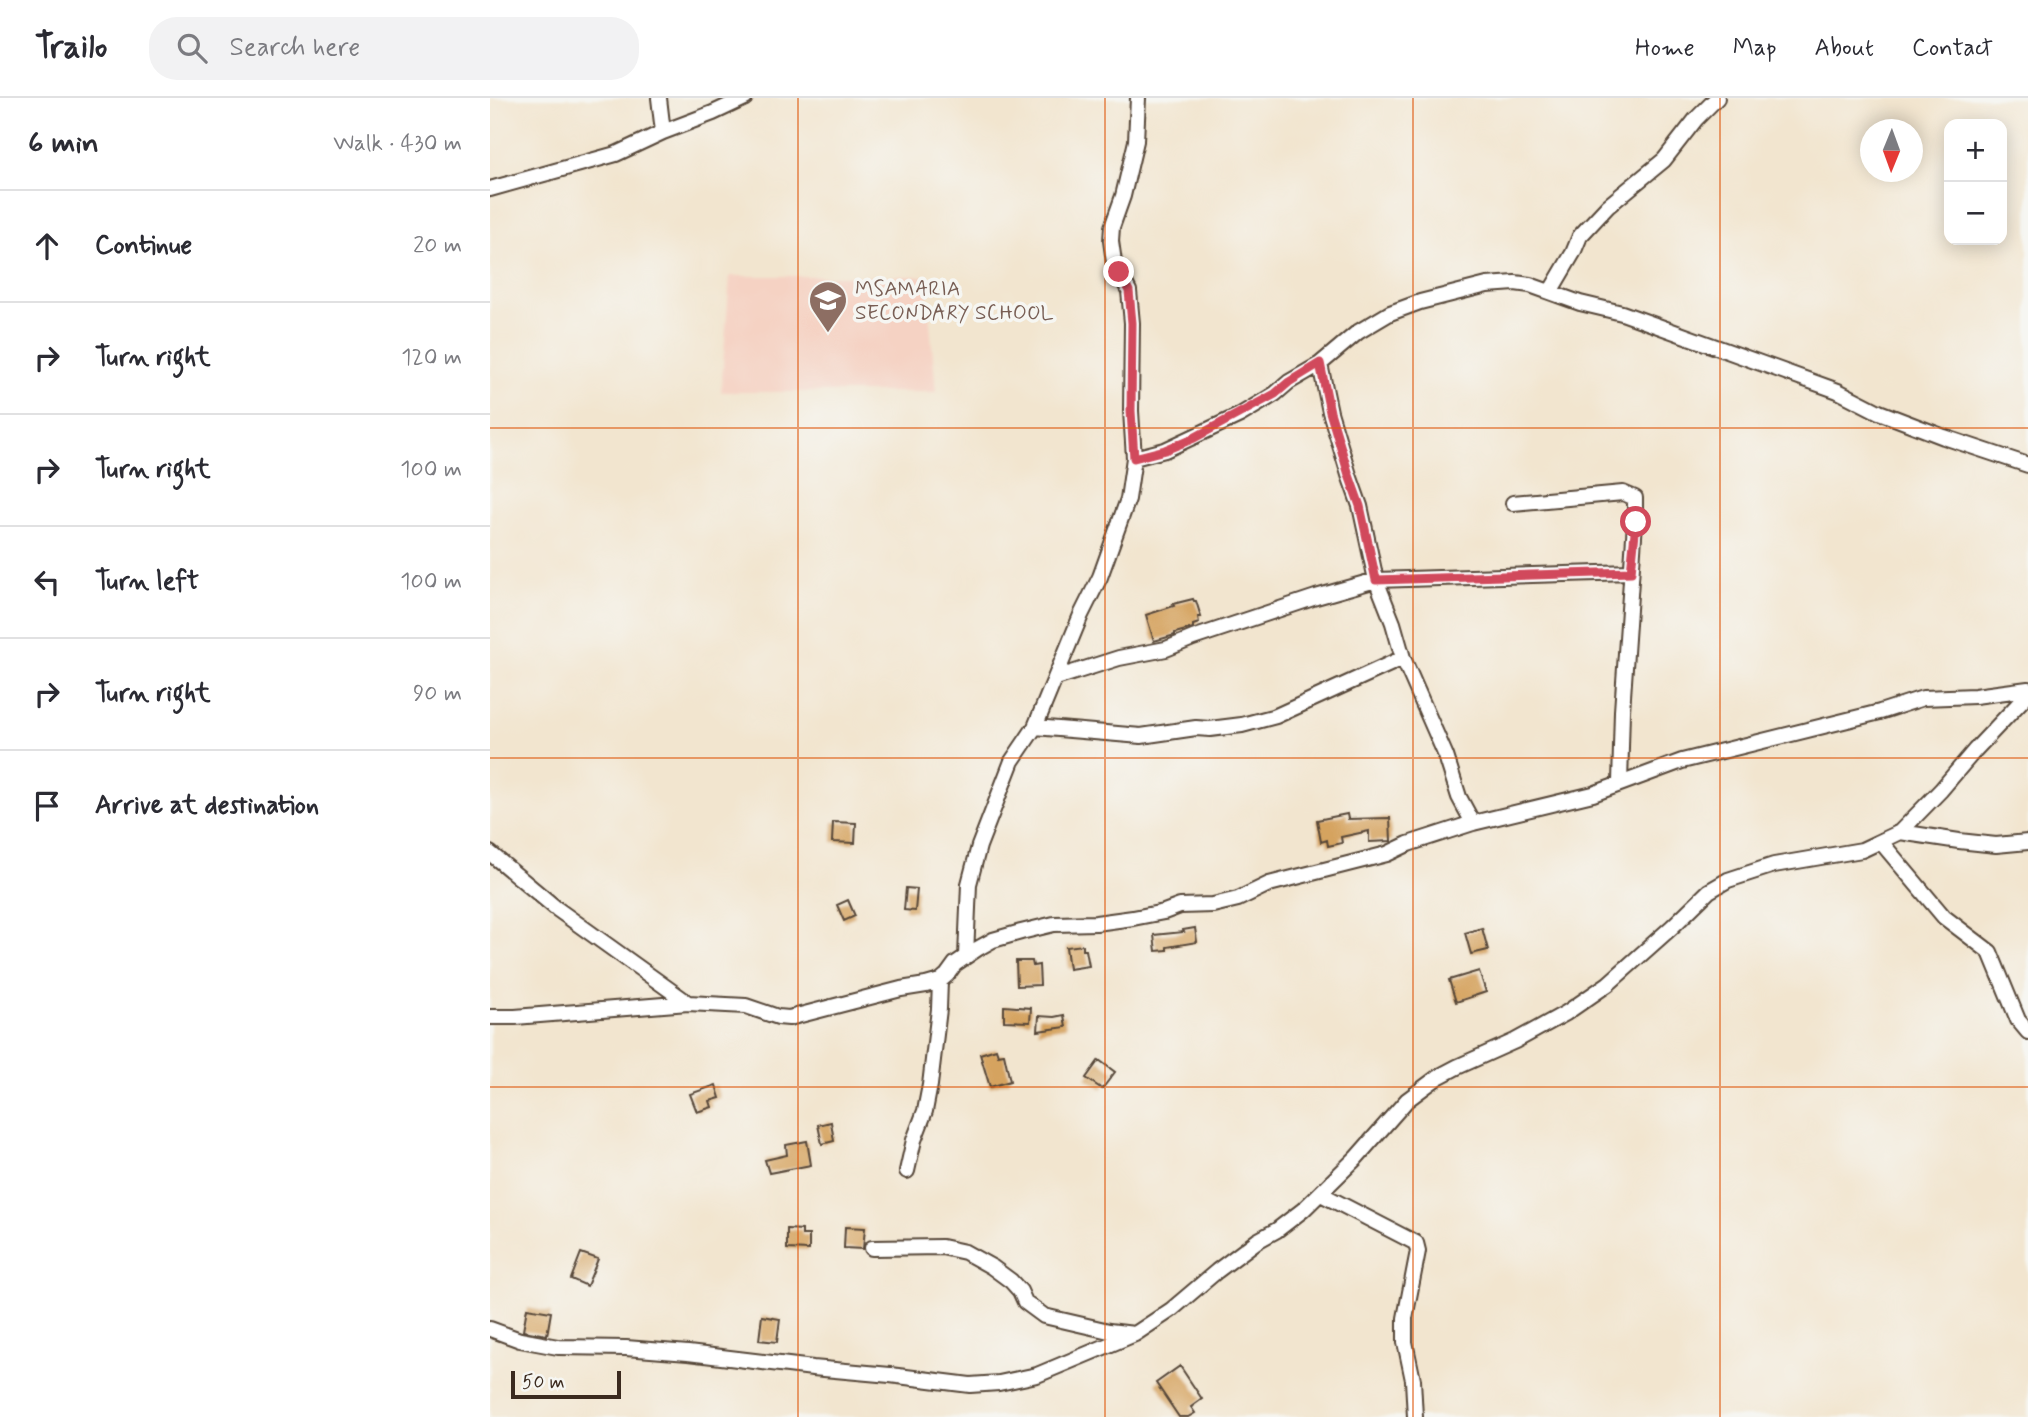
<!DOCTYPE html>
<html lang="en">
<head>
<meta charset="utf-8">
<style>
	:root { --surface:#fff; --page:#f2f2f3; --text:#2b2b33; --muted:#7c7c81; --line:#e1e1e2 }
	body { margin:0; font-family:Mynerve,sans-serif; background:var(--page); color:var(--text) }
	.controls { position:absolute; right:21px; top:21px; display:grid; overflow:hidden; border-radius:14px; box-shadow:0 4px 18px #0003 }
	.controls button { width:63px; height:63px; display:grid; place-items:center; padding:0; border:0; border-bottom:2px solid var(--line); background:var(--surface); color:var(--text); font:35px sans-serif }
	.compass { position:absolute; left:1370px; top:21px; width:63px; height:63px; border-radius:50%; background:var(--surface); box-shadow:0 4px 18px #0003; rotate:181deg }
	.scale { position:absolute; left:21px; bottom:18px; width:110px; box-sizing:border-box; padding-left:7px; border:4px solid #3b2a1e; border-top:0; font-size:19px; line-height:24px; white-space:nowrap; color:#3b2a1e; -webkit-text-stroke:5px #f6f6f2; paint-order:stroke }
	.stop { position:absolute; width:21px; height:21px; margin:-16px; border:5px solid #d1495b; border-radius:50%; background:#fff }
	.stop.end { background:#d1495b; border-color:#fff; box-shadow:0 2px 7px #0008 }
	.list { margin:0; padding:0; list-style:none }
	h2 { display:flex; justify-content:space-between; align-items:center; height:91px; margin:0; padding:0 28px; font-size:30px }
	h2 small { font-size:23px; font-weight:400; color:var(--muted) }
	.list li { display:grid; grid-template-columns:46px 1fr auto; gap:21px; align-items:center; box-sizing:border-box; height:112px; padding:0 28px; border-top:2px solid var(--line) }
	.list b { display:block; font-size:26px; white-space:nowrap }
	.list em { font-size:23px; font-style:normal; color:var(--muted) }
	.icon { flex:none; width:38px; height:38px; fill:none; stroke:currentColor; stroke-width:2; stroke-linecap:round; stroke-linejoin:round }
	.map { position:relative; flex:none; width:1538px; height:1319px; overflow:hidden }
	header { display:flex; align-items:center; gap:42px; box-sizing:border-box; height:98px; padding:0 35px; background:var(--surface); border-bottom:2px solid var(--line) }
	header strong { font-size:33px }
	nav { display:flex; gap:38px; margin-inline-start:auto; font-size:24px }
	.search { width:490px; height:63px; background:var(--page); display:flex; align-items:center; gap:18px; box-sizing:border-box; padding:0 24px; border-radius:28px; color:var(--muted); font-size:26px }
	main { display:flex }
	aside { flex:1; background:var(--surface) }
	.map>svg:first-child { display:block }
	.built { fill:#f5d2c3 }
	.building { fill:#d5a35f }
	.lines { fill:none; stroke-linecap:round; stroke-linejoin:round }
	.street-casing { stroke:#564639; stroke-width:18 }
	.street { stroke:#fff; stroke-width:14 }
	.route { stroke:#d1495b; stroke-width:9 }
	.grid { fill:none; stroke:#df570d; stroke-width:2; stroke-opacity:0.55 }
	.labels { text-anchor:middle; stroke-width:7; stroke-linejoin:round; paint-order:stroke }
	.education-label { font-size:21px; fill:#785e54; stroke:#f6f6f2; text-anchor:start }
</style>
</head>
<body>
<header>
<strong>Trailo</strong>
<div class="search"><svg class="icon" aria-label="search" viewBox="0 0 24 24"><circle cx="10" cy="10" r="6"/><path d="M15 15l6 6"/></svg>Search here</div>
<nav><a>Home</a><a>Map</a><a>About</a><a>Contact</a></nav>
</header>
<main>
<aside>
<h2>6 min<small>Walk · 430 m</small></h2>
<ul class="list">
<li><svg class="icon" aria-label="ahead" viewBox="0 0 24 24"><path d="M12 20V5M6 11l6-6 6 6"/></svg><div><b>Continue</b></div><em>20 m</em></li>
<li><svg class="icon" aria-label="right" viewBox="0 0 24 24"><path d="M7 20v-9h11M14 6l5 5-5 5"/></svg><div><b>Turn right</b></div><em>120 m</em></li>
<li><svg class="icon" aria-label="right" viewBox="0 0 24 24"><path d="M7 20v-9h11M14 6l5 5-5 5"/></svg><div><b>Turn right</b></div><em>100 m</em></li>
<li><svg class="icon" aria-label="left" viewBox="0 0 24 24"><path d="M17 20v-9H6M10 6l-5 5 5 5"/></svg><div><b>Turn left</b></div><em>100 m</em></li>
<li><svg class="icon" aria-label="right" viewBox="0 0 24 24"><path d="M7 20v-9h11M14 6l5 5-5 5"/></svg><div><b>Turn right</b></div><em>90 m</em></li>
<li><svg class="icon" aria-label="arrive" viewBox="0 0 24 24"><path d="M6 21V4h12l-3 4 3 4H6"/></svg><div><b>Arrive at destination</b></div></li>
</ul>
</aside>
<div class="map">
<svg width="1538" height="1319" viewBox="0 0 1538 1319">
	<rect width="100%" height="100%" fill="#f6f6f2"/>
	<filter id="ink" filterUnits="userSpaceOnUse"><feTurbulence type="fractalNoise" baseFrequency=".0143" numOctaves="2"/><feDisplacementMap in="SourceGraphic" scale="14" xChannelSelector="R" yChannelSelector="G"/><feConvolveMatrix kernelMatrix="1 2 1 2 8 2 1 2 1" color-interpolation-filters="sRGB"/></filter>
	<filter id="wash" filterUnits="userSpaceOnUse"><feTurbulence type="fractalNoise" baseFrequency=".00686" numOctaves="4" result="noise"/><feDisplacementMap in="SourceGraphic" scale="28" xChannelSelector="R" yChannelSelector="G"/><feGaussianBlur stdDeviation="1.57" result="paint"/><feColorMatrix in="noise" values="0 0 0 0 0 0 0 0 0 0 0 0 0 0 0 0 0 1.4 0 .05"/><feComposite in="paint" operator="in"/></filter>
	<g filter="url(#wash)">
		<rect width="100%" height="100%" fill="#f2e5cf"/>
		<path class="built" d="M240,178H436L446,294H231Z"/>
		<g id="blocks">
			<path class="building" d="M703,501L704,503H706L711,519H708L709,525L703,527V530L685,535V537L664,543L656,517L684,508L683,506Z
				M857,716L858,721L900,720L901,743L879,744V733L851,739L852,745L838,748L837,742L831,744L827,722Z
				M343,724L366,725L365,745L342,744Z
				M416,790L427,791L425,813L414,812Z
				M358,802L365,818L354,823L347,807Z
				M705,830L707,844L677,849V852L666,853L664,837L694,834L693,832Z
				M992,830L998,852L981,856L975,835Z
				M593,847V852H596L599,868L579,871L576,849Z
				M526,863H542L543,868L549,867L550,887L527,888Z
				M989,873L996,894L966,904L959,882Z
				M514,908L541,910L540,924L514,923Z
				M574,917L576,929L548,933L549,918L564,919Z
				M506,951L508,957L514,956L520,983L500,989L490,956Z
				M609,962L625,974L612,991L596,980Z
				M226,987L230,1000L220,1003L222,1009L207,1014L200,996Z
				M341,1024L344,1043L332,1046L328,1027Z
				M317,1043L321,1067L279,1075L275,1062L297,1057L296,1047Z
				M355,1129L375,1130L373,1151L354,1150Z
				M297,1131L312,1132V1137H319V1152L297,1151Z
				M91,1155L108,1161L97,1188L81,1181Z
				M37,1210L61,1214L57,1237L33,1233Z
				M272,1218L290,1221L287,1244L269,1242Z
				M690,1268L712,1301L701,1309L705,1315L698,1319H689L666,1285Z"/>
		</g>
	</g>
	<g filter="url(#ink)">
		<use href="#blocks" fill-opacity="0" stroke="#564639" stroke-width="2"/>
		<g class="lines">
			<defs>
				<path id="street" d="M169,0L173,34
					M0,91L126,56L173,34L223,15L255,0
					M1060,194L1083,155L1090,138L1118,108L1174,62L1206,21L1227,0
					M830,266L840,314L859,377L870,408L886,482L903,525L913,560L956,658L969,699L983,725
					M644,360L641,313L642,225L639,193L624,164L621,143L622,129L633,98L646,43L648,0
					M1023,405L1133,395L1145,400V424L1132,613L1130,685
					M566,580L629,560L676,551L703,540L826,499L886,482L1141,474
					M545,629L651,638L706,630L720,631L752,627L786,618L913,560
					M1410,734L1469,743L1506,747L1538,744
					M1391,744L1454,819L1500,854L1528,922L1538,934
					M0,755L67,811L198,905
					M476,858L479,786L489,748L522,663L545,629L591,517L610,479L638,401L644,360L675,352L750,317L785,296L799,284L830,266L868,234L900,215L930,204L997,187L1025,185L1040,187L1090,205L1132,215L1348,293L1389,314L1454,339L1538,367
					M0,919H25L198,905L256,908L288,919L299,920L411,891L436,887L450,883L457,877L465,866L487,851L503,842L531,834L564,826L606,825L643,820L674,814L690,808L723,807L748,801L779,786L897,756L918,746L983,725L1103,696L1192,663L1390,614L1433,600L1485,598L1538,591
					M417,1073L424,1042L435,1013L440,987L449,911L450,883
					M831,1096L926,1145L928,1153L915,1220V1244L923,1282L925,1319
					M382,1150L452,1149L475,1154L502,1169L521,1183L530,1193L535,1204L554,1218L619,1233L644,1236
					M0,1231L30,1242L68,1249L136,1250L198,1255L323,1270L400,1277L480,1287L509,1285L547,1277L645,1236L681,1212L727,1173L767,1143L787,1132L813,1112L866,1060L917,1002L948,979L967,969L1025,943L1076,915L1118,886L1182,829L1219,793L1238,782L1284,767L1372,752L1410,734L1451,692L1485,652L1538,596"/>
			</defs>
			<use href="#street" class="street-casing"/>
			<use href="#street" class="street"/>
		</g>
	</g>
	<g class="lines" filter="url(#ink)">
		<path class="route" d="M629,174L639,193L642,225L641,313L644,360L675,352L704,340L785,296L799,284L830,265L840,314L859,377L870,408L886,482L1141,474L1146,424"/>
	</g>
	<path class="grid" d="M308,0V1319M615,0V1319M923,0V1319M1230,0V1319M0,330H1538M0,660H1538M0,989H1538"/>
	<defs>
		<symbol id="school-pin" viewBox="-11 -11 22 30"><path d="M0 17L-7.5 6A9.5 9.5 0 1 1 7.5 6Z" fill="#8d6e63" stroke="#f6f6f2"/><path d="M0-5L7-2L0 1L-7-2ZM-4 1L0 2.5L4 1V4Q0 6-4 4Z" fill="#fff"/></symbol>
	</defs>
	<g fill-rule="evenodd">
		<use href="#school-pin" x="316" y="180" width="44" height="60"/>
	</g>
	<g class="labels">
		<g class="education-label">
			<text x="365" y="197">MSAMARIA<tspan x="365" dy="24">SECONDARY SCHOOL</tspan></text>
		</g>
	</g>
</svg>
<div class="controls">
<button>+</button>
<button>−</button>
</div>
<svg class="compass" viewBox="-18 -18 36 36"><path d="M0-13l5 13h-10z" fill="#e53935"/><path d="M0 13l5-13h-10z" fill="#7c7c81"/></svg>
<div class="scale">50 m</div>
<div class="stop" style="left:1146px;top:424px"></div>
<div class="stop end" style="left:629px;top:174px"></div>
</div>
</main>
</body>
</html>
